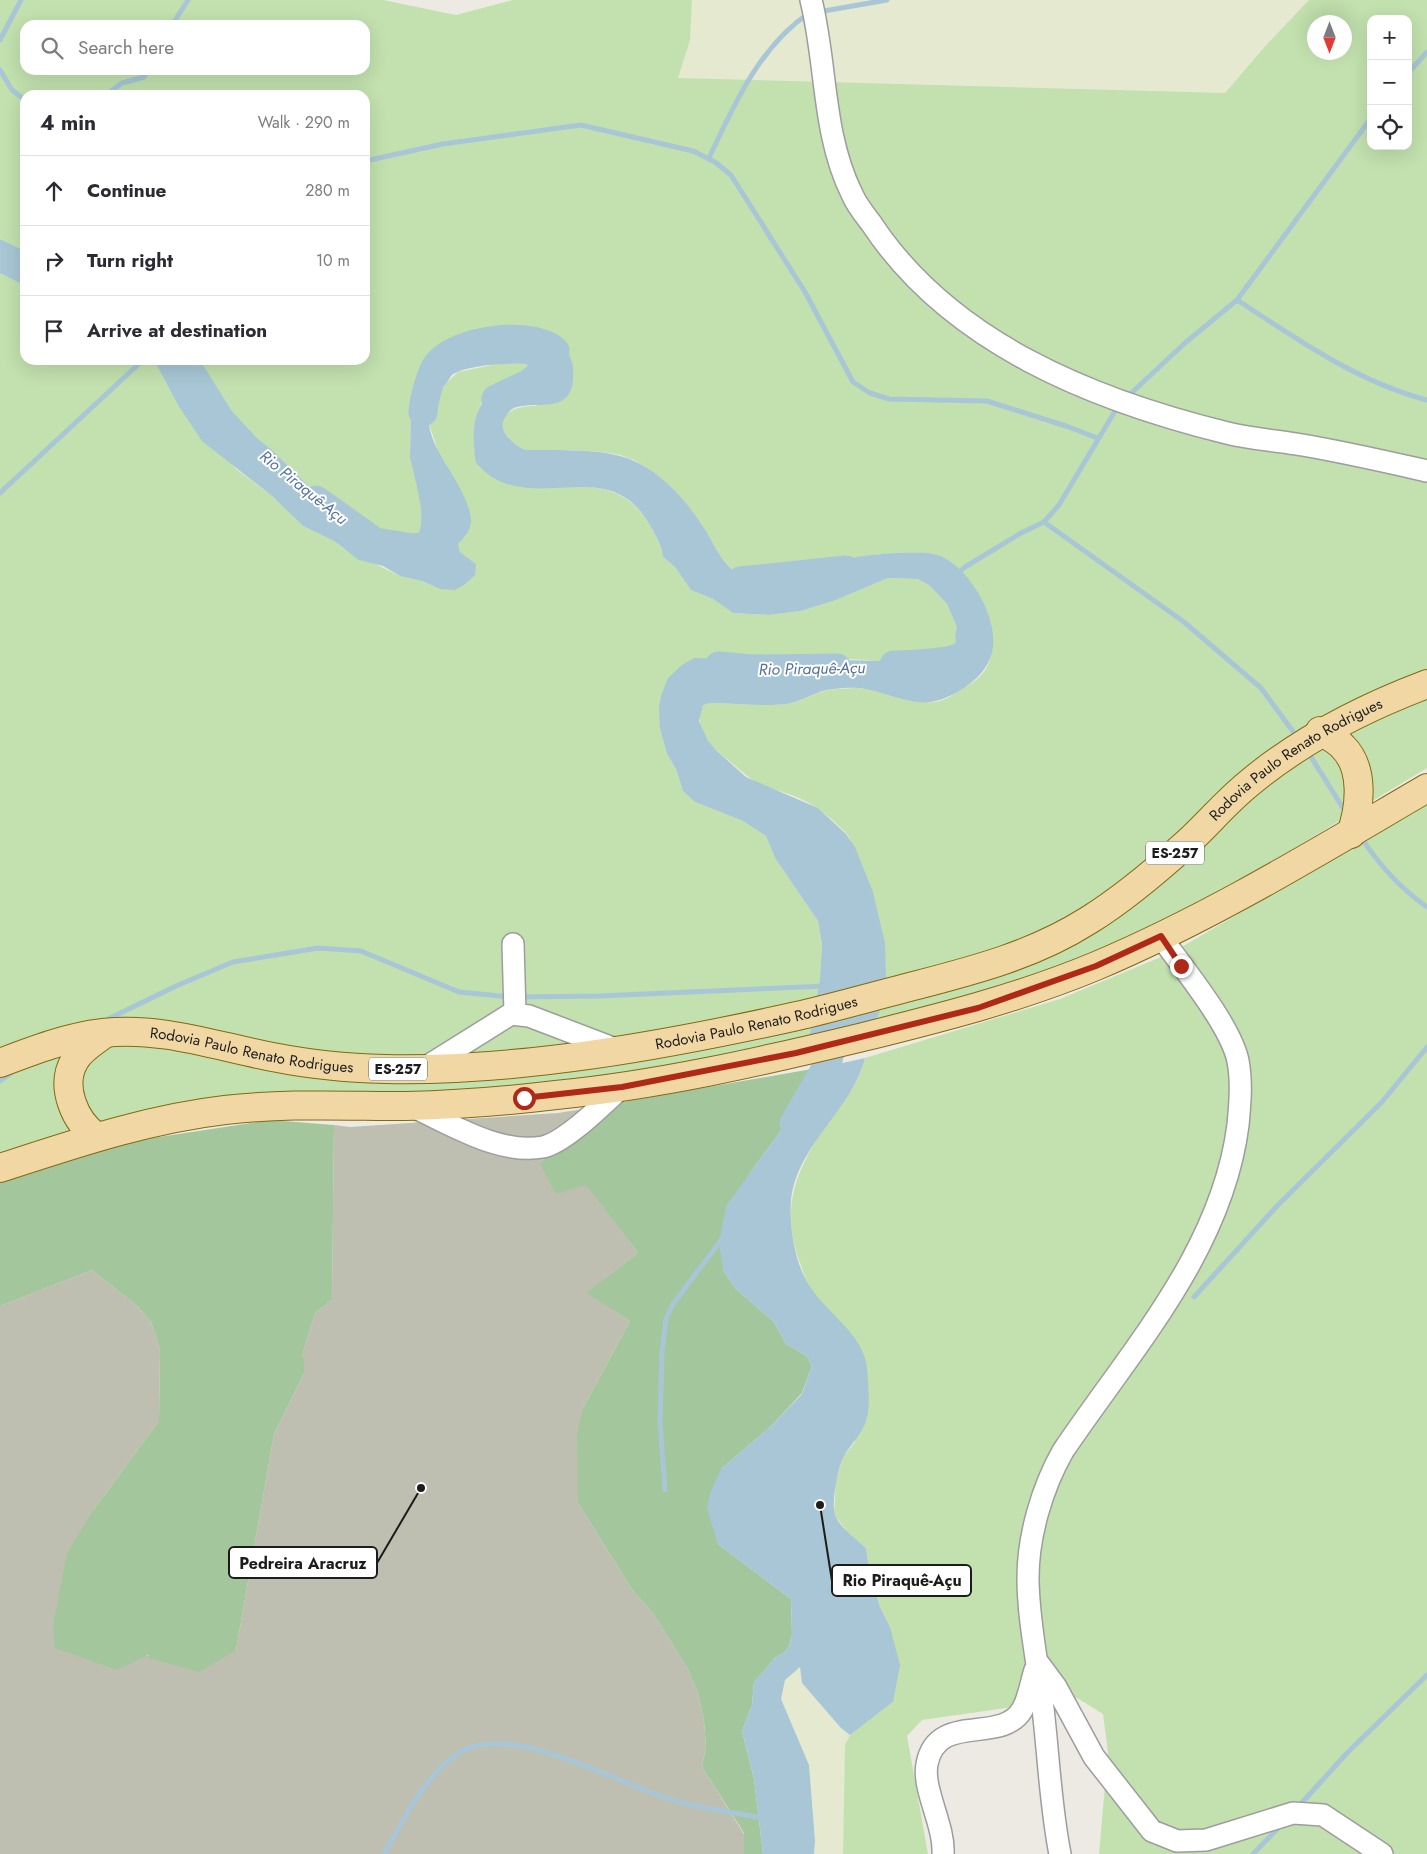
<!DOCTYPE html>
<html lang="en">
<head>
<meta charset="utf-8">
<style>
	:root { --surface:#fff; --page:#f7f7f7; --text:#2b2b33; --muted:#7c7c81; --line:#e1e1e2 }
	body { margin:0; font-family:Jost,sans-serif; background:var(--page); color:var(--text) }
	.controls { position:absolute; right:15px; top:15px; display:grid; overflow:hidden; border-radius:10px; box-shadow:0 5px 20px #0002 }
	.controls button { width:45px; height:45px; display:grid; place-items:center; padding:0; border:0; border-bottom:1px solid var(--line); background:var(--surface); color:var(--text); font:25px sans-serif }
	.compass { position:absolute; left:1307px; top:15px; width:45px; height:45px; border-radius:50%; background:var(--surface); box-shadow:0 5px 20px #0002; rotate:180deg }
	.stop { position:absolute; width:15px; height:15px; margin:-11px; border:4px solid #b02918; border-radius:50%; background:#fff }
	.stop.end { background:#b02918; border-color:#fff; box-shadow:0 1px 5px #0008 }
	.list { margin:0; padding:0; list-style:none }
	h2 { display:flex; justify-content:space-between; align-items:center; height:65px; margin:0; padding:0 20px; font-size:21px }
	h2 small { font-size:16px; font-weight:400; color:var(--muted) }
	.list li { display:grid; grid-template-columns:32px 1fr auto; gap:15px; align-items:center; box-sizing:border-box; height:70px; padding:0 20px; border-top:1px solid var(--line) }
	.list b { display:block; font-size:19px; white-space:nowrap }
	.list em { font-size:16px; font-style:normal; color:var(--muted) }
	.icon { flex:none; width:28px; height:28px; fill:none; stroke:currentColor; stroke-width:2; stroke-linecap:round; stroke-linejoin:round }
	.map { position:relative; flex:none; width:1427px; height:1854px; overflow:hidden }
	.search { position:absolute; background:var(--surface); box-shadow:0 5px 20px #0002; left:20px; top:20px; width:350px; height:55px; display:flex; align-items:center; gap:12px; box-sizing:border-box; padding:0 18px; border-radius:15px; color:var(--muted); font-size:19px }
	.panel { position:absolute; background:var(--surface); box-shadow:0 5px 20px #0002; left:20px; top:90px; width:350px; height:275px; border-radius:15px }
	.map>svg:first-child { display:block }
	.construction { fill:#bebfb0 }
	.farmland { fill:#e4e9d0 }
	.grass { fill:#c2e1ae; fill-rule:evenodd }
	.forest { fill:#a4c69c }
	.water { fill:#a8c6d5 }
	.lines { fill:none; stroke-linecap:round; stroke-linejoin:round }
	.stream { stroke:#a8c6d5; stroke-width:5 }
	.river { stroke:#a8c6d5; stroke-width:29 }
	.minor-casing { stroke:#9d9d9d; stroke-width:24 }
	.major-casing { stroke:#826912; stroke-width:30 }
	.minor { stroke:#fff; stroke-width:21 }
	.major { stroke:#f0d7a4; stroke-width:28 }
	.route { stroke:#b02918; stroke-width:6 }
	.labels { text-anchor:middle; stroke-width:4; stroke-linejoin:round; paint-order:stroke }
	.shield { fill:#fff; stroke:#606060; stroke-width:1 }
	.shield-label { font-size:14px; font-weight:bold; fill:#1c1c1c }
	.street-label { font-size:15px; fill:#1c1c1c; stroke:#fff }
	.water-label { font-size:16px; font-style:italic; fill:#55729f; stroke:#fff }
	.leader { fill:none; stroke:#1c1c1c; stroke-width:2 }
	.callout-dot { fill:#1c1c1c; stroke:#fff; stroke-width:2 }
	.callout { fill:#fff; stroke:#1c1c1c; stroke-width:2 }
	.callout-label { font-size:16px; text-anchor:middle; font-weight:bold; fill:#1c1c1c }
</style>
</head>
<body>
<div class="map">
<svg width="1427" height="1854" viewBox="0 0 1427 1854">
	<rect width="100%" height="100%" fill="#eceae3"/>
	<path class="construction" d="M583,1109L586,1184L638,1253L587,1293L630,1321L583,1408L578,1503L633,1591L653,1613L687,1668L698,1693L704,1722L706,1747L702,1767L744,1834V1854H0V1306L92,1270L137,1306L151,1322L160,1350L159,1421L94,1509L55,1648L150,1656L236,1650L274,1434L304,1373L302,1356L315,1313L332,1300L334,1125L350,1127L558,1113Z"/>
	<path class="farmland" d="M692,0H1309L1268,43L1226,93L677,78L690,40Z
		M800,1666L802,1683L841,1728L850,1735L845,1745L843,1854H814L815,1841L809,1765L781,1699L785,1680Z"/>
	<path class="grass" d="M0,0H383L456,15L513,0H692L690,40L678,78L1225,93L1268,43L1309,0H1427V768L1205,902L1073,965L873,1029C893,973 884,908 857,856C853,848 852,839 845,832C833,820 819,807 803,800C789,793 774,790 760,784C749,779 742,771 733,764C713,747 692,734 703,705L710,703C735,703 762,707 787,704C805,701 819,689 838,689C847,689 856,687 865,689C888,692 912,704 935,702C945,701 956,693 964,688C1004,665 992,640 977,604C968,583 958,558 932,554C904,550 870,555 842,560C830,562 820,570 809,574C794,578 756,582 742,575C724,567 716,547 706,531C685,499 655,463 616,454C591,449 552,450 526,450C491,434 496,405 536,406L562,348L517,347L434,375L420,389L411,403L410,459L442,507L444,524L419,544L396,551L348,525L272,450L257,438L232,411L200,360H365V95H25V251L0,239ZM1371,19H1408V146H1371ZM1314,22H1344V52H1314ZM25,25H365V70H25Z
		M0,273L25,286V360H154L178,405L236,469L272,496L303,526L334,541L344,549L400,576L422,581L440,589L476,564L460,552L458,544L466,535L464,496L438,451L429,424L430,408L435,394L458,372L497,364H526L537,376L535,382L495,388C492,396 487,397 482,403C473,416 474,436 474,450C483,457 518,485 527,487C534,488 543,487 550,487C590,486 624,484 648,522C655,534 661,544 663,557L675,567L691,590L713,599L733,613L769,615L801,611L836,600L888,578L918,579L930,586L947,604L962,639L955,654L944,662C908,668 870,656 833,660C794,664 788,683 748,664L660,729L667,754L676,769L683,791L695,802L743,821L766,836L775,858L818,921L822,944L820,979L808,1043L555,1087L134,1114L0,1153Z
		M1427,804V1854H1099L1108,1752L1103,1714L1077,1698L922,1720L907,1736L928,1854H843L845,1745L850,1735L893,1702L890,1627L880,1607L870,1575L866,1548L848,1533L834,1514L836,1481L843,1457L855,1442L858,1343C844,1327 817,1301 808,1284C804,1278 803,1270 800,1263C779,1205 797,1169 829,1120C845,1098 858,1086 865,1058L1060,999L1173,952Z"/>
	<path class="forest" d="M829,1066L815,1088L787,1122L750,1173L723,1270L736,1289L774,1322L786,1344L807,1356L812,1366L802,1393L770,1427L721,1469L718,1544L791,1599L792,1634L789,1646L785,1652L776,1657L754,1682L752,1705L742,1731L754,1779L763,1854H744V1833L702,1767L706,1747L704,1722L698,1693L687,1668L653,1613L633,1591L578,1503L577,1434L583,1408L630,1321L586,1293L638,1253L586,1185L556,1194L540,1164L583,1120V1109Z
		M270,1120L334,1125L332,1300L315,1313L302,1356L304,1360V1373L274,1434L236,1650L199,1672L149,1658L148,1655L117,1670L55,1648L53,1626L67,1553L94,1509L159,1421L160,1350L151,1322L137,1306L92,1270L0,1306V1180L139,1140Z"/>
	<path class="water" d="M0,239L25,251V286L0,273Z
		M517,347L565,349C573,360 574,367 573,381C569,415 535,400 514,408C510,410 508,413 506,416C495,430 514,445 526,450C552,450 591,449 616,455C656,464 685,498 706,531C716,547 724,568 743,576C757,582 795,578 810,573C820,570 829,564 839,561C857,555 913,550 933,554C956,558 976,586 985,606C1002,647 993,671 956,693C944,699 931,704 918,702C900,700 883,692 865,689C856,687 844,688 834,689C817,690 804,701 787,704C762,707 735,703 710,703L703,705L699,721L708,741L717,751L746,777L818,808L846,834L855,847L873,892L885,943L886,981L881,1007L873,1029L808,1043L820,979L822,944L818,921L775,858L766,836L743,821L695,802L683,791L676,769L667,754L660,729L659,707L661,696L668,678L682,665L694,658L731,659L765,673L778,674L833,660L945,662L955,654L962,639L947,604L930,586L918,579L888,578L836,600L801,611L769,615L733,613L713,599L691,590L675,567L663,557C661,543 655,534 648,522C612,463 555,501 504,483C492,479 484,471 476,463C473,445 471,419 482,404C486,398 492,396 495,388L535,382L537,376L526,364C509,363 463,365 451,376C449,379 447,383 444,386C399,433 468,473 471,521C471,530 464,538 458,544L460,552L476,564L475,575L464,585L455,590L440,589L422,581L400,576L383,566L359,560L334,541L303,526L272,496L202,441L178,405L154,360H200L232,411L257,438L272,450L348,525L396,551L418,544L444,524L442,507L419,477L410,459L411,403L420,389L445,366L489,348Z
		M865,1058C852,1110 796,1146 791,1201C789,1226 795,1264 809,1285C825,1312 864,1334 867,1368C868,1384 871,1405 866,1421C862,1434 851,1444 844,1456C838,1466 831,1505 835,1515C841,1529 855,1538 866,1548L870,1575L880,1607L890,1627L900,1665L893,1702L850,1735L841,1728L802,1683L800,1667L785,1680L781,1699L809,1765L815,1841L814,1854H763L754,1779L742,1731L752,1705L754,1682L776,1657L785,1652L789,1646L792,1634L791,1599L718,1544L707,1509L710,1493L721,1469L770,1427L802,1394L812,1366L807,1356L786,1344L774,1322L736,1289L723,1270L719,1243L726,1206L787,1122L815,1088L829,1066Z"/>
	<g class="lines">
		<path class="stream" d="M818,12L887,0
			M172,25L188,0
			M0,40L21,0
			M0,70L12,90L25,100
			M1408,73L1427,52
			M106,95L122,83L144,77L148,70
			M709,158C734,105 759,47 809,13
			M365,161L443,144L581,125L693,151L715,162L731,175L805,292L853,382L870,393L889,399L987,401L1069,427L1097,438
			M1237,300C1297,339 1357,382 1427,400
			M1126,398L1185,343L1237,300L1371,118
			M0,493L143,360
			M1044,522L1184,622L1261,688L1297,737
			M956,575L965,567L1021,533L1044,522L1059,505L1118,406
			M1308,752L1346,813
			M1361,837C1379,865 1400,888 1427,907
			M519,997L599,996L825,986
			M104,1021L176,986L233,962L318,948L361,951L459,992L510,997
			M0,1081L14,1071
			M1194,1297L1278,1205L1382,1102L1427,1047
			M665,1490L660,1423L662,1352L666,1319L673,1304L722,1239
			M1298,1807L1347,1753L1427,1675
			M384,1854C402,1821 430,1767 464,1750C514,1725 613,1780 663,1797C695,1808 730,1812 763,1818
			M1253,1854L1282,1824"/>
		<path class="river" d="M423,412C424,400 430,375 437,365C456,339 533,330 555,351L553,364L530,383L496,399
			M316,500L375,542L413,548L428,546C445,524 430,482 425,457
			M741,581L846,570
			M894,665C912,664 957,665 968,651C972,646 970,641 970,635
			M719,666L752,669L837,668
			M794,1123L825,1070L839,1021"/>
		<defs>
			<path id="minor" d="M811,0C827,64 822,134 852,194C856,204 864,214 871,223C950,343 1093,400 1227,433C1250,439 1273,440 1296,444C1340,451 1383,461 1427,471
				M513,944L515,1013
				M423,1069L511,1014L529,1016L618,1050
				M413,1107C451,1124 499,1155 543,1147C566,1142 604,1103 622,1087
				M1039,1664L1056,1687L1094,1757L1152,1831L1177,1841L1206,1840L1293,1813L1323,1815L1382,1854
				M943,1854C945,1826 922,1789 927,1764C937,1711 1001,1745 1022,1710C1029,1698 1031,1682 1035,1670
				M1060,1854C1051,1809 1049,1763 1044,1718C1040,1672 1028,1624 1028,1578C1028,1536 1042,1488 1063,1451C1131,1350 1222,1251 1238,1125C1240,1104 1242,1082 1238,1061C1231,1026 1183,968 1161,937"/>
			<g id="major">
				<path d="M1320,731C1328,736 1337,740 1343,747C1365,769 1360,808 1351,834"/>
				<path id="s1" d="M0,1063C34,1050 68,1037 103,1033C163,1026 221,1048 278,1058C313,1065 349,1068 385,1069C519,1072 667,1045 797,1016C832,1008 867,998 902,989C967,972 1031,957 1089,920C1123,899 1156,871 1186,844C1207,825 1225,803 1247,785C1300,740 1361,709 1427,684"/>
				<path d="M97,1137C75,1122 59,1086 75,1060C81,1049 94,1042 104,1034"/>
				<path d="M0,1168C74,1144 147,1119 225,1110C285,1103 346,1106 406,1106C456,1105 506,1101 556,1095C658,1085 759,1062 859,1038C940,1018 1019,998 1096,966C1212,917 1319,851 1427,788"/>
			</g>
		</defs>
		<use href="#minor" class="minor-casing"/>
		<use href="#major" class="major-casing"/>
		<use href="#minor" class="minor"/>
		<use href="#major" class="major"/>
	</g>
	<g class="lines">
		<path class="route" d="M524,1098L622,1087L796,1053L978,1008L1096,966L1161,936L1181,966"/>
	</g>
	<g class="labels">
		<g class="shield">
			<rect x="1146" y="841.5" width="58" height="23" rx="4"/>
			<rect x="369" y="1057.5" width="58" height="23" rx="4"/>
		</g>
		<g class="shield-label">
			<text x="1175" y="858">ES-257</text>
			<text x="398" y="1074">ES-257</text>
		</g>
		<g class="street-label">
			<text dy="5" stroke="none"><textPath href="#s1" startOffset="1381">Rodovia Paulo Renato Rodrigues</textPath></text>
			<text dy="5" stroke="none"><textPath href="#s1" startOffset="768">Rodovia Paulo Renato Rodrigues</textPath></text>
			<text dy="5" stroke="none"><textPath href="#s1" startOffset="258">Rodovia Paulo Renato Rodrigues</textPath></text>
		</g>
		<g class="water-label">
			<text transform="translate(304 487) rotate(39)" y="6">Rio Piraquê-Açu</text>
			<text transform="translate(812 668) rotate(-1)" y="6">Rio Piraquê-Açu</text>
		</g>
	</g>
	<path class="leader" d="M421 1488L377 1563M820 1505L832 1581"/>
	<g class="callout-dot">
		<circle cx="421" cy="1488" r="5"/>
		<circle cx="820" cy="1505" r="5"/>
	</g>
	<g class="callout">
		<rect x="229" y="1547" width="148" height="31" rx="5"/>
		<rect x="832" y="1565" width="139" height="31" rx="5"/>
	</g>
	<g class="callout-label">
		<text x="303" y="1569">Pedreira Aracruz</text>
		<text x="902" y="1586">Rio Piraquê-Açu</text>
	</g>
</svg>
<div class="controls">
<button>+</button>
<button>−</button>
<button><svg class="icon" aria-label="locate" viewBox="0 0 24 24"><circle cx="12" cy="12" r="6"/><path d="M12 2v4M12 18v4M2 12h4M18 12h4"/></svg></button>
</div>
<svg class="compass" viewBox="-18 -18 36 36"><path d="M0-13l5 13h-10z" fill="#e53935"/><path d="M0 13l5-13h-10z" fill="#7c7c81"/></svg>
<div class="stop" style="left:524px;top:1098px"></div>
<div class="stop end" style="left:1181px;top:966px"></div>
<div class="search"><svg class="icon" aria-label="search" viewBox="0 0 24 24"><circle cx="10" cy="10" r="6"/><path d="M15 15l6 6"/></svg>Search here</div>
<section class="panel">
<h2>4 min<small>Walk · 290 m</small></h2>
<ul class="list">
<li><svg class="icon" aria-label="ahead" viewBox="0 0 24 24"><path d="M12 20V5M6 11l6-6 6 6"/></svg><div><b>Continue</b></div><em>280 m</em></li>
<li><svg class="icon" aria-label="right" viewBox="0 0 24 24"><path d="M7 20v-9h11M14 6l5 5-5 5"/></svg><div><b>Turn right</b></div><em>10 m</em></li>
<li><svg class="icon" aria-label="arrive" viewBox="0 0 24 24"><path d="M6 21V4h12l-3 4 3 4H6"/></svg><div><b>Arrive at destination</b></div></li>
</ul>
</section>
</div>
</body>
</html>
